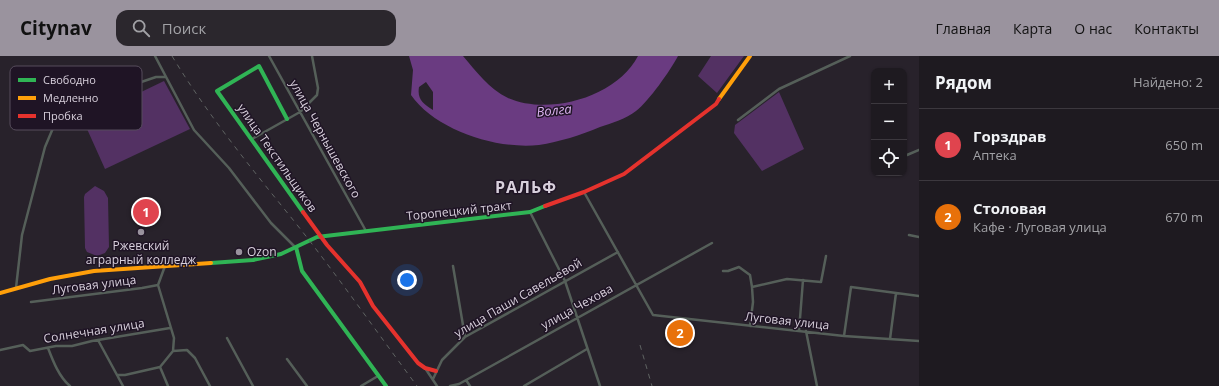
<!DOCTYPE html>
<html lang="ru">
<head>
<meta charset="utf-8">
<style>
	:root { --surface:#1e1a20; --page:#2b272d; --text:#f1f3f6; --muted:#a1a1a5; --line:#3c383e; --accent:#9a939e }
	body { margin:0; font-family:"Open Sans",sans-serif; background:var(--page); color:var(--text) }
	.controls { position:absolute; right:12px; top:12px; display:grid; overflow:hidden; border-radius:8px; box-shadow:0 1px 3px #0004 }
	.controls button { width:36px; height:36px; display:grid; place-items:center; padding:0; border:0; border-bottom:1px solid var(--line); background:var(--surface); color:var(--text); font:20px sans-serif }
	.you { position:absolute; left:407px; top:224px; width:14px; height:14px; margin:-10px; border:3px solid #fff; border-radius:50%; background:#1a73e8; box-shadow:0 0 0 6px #1a73e833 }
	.badge { display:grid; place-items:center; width:26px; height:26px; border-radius:50%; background:var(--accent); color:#fff; font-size:13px; font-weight:700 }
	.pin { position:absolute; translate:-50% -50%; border:2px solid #fff; box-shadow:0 1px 4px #0006 }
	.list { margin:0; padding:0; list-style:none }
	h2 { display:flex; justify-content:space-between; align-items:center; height:52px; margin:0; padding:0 16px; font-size:17px }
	h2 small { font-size:13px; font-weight:400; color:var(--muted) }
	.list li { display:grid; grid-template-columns:26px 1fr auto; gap:12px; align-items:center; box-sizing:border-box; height:72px; padding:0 16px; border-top:1px solid var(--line) }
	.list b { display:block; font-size:15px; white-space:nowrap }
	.list p { margin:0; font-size:13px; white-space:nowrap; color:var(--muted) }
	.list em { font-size:13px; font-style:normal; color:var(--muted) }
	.icon { flex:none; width:22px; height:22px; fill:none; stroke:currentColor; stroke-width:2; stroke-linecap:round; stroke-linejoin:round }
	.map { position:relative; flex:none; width:919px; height:330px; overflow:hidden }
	header { display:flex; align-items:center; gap:24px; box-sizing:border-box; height:56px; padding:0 20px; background:var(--accent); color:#111 }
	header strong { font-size:19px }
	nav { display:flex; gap:22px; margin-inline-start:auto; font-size:14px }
	.search { width:280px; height:36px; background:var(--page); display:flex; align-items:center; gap:10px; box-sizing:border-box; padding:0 14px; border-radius:12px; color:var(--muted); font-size:15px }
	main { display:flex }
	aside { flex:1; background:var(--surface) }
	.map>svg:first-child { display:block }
	.green { fill:#533163 }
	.water { fill:#6a3b81; fill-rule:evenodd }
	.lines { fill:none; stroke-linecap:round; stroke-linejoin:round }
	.street { stroke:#555f59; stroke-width:2.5 }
	.fast { stroke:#30b455; stroke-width:4 }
	.slow { stroke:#ff9f0a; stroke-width:4 }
	.jam { stroke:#e5322d; stroke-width:4 }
	.rail { stroke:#5f6362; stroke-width:1; stroke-dasharray:5 5; stroke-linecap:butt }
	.poi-dot { fill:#9a939e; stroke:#1f1425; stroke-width:1.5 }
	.labels { text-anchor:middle; stroke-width:3; stroke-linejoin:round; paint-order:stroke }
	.street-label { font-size:12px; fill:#d8d0dc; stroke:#1f1425 }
	.poi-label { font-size:12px; fill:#d8d0dc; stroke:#1f1425 }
	.water-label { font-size:13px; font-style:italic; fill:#ddb4f2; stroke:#1f1425 }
	.district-label { font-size:16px; font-weight:bold; letter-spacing:1px; fill:#d8d0dc; stroke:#1f1425 }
	.key { fill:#1f1425; stroke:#564c5c; stroke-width:1 }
	.key-label { font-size:11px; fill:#d8d0dc }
</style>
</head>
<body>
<header>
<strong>Citynav</strong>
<div class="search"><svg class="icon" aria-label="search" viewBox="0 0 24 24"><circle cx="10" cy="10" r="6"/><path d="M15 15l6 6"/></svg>Поиск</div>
<nav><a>Главная</a><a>Карта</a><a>О нас</a><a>Контакты</a></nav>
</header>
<main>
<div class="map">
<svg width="919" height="330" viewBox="0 0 919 330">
	<rect width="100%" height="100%" fill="#28222b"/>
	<path class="green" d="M711,0H744L717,37L698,20Z
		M164,25L190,73L105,113L83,64Z
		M779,36L804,93L762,115L734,77L735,69Z
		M95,130L104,135L108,142L109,191L105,197L97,200L87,196L85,192L84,141L85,138Z"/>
	<path class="water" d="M409,0H463C476,15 489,33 508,42C549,60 617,41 638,0H678C670,15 649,45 636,55C626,63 612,67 600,71C581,79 559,86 539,89C498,94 435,74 411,39L413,14ZM426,26L433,36V54C423,48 417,43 419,31Z"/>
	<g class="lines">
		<path class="street" d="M155,0L194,74L229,112L271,167L295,191
			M269,0L366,175
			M738,64L779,33L850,0
			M252,83L300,56L317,39L318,32L312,0
			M907,99L919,94
			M584,136L653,259L844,280L919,285
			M530,156L565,225L600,330
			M909,179L919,181
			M165,210L158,229L174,282L173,295L160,311L168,330
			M453,210L465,281
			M723,215H728L739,211L750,219L752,231L787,223L821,226L826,200
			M16,232L22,179L45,91L56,65L85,45L156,21H165
			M31,246L142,232L158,229
			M750,270L753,246L752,231
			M799,275L803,224
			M806,275L817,330
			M844,280L851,231L919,240
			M227,282L253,330
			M890,283L896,237
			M98,284L123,330
			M48,292C53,305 59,321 70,330
			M0,294L23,289L30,295L56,290H72L92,285L170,272
			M173,295L187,294L195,302L210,330
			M287,303L307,330
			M425,312L437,330
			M117,319H125L160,311
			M433,323L442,304L465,281L618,196
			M466,324L470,330
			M361,330L378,320
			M450,330L459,328L712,187
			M524,330L587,293"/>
		<path class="fast" d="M287,63L259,10L217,35L303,156
			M296,191L302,215L386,330
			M211,207L253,204L281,198L317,181L530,156L545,150"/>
		<path class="slow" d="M719,43L750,0
			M0,237L50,223L94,215L211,207"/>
		<path class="jam" d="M545,150L584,136L624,118L716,48L719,43
			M303,156L327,189L360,226L373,250L418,307L425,312L436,315"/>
		<path class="rail" d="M172,0C207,58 251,112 294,165C337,219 376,275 417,330
			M640,289L652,330"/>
	</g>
	<g class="poi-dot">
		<circle cx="141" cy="176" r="4"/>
		<circle cx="239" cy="196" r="4"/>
	</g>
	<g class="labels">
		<g class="street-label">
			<text transform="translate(325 83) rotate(61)" y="4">улица Чернышевского</text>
			<text transform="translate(277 102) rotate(55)" y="4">улица Текстильщиков</text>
			<text transform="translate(459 155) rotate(-6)" y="4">Торопецкий тракт</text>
			<text transform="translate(94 229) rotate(-7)" y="4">Луговая улица</text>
			<text transform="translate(518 242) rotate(-30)" y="4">улица Паши Савельевой</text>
			<text transform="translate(577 251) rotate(-29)" y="4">улица Чехова</text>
			<text transform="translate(787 265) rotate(6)" y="4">Луговая улица</text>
			<text transform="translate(94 275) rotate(-9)" y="4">Солнечная улица</text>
		</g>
		<g class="poi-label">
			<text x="141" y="194">Ржевский<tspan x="141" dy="14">аграрный колледж</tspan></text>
			<text x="247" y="200" text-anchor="start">Ozon</text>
		</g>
		<g class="water-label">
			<text transform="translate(554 54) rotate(-6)" y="5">Волга</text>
		</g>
		<g class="district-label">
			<text x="526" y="137">РАЛЬФ</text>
		</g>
	</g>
	<rect x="10" y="10" width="132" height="64" rx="6" class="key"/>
	<rect x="18" y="22" width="18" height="4" fill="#30b455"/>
	<rect x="18" y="40" width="18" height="4" fill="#ff9f0a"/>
	<rect x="18" y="58" width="18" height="4" fill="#e5322d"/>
	<g class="key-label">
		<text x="43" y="28">Свободно</text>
		<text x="43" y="46">Медленно</text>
		<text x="43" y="64">Пробка</text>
	</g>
</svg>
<div class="controls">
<button>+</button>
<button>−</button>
<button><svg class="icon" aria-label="locate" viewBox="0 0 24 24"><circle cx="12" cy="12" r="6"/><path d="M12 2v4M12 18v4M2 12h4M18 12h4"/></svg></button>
</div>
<div class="you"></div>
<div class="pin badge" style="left:146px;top:156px;background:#e0444e">1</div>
<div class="pin badge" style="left:680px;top:277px;background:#e8710a">2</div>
</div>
<aside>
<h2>Рядом<small>Найдено: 2</small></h2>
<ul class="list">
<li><span class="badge" style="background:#e0444e">1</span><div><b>Горздрав</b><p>Аптека</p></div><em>650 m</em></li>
<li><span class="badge" style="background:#e8710a">2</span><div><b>Столовая</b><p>Кафе · Луговая улица</p></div><em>670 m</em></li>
</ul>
</aside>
</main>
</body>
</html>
